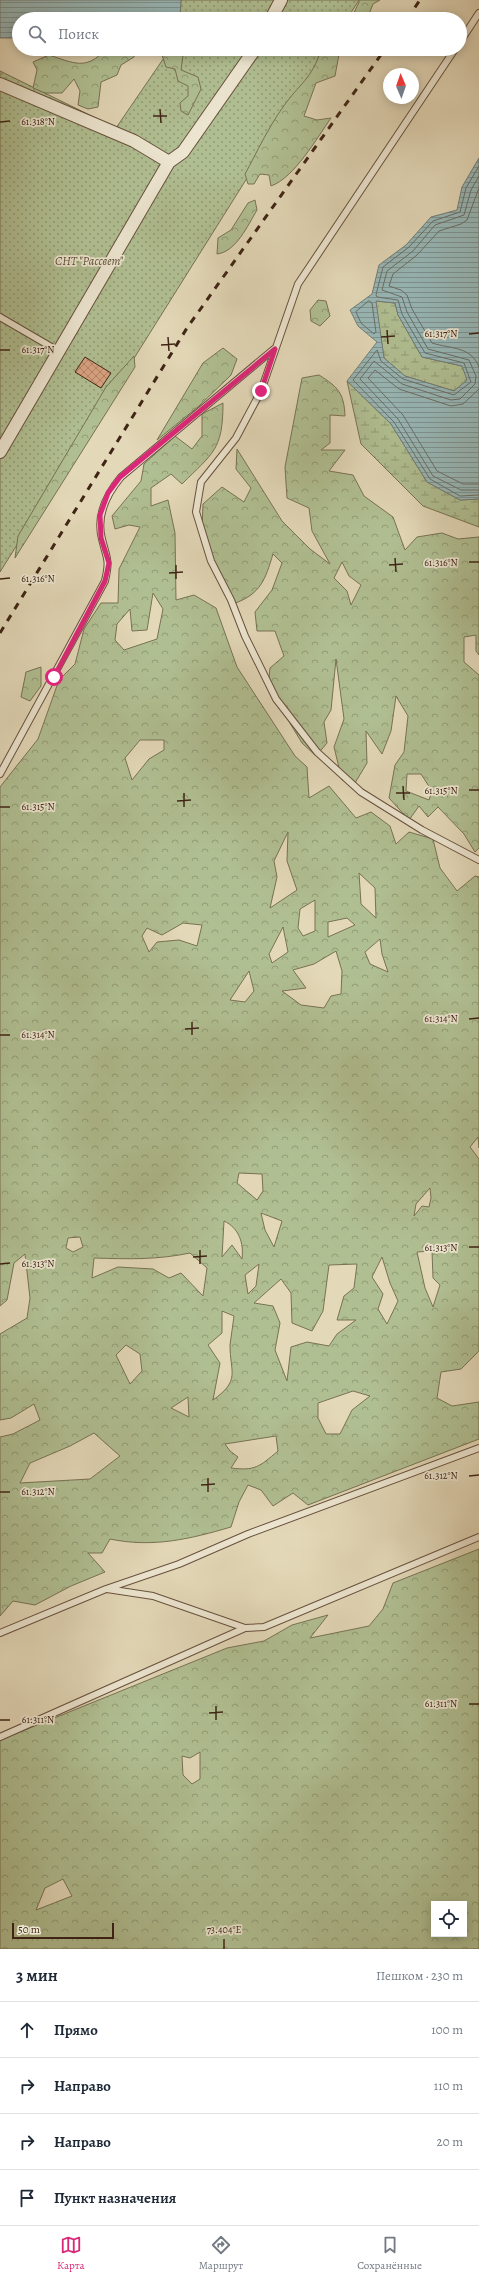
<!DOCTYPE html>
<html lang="ru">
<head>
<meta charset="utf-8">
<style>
	:root { --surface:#fff; --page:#f6f6f7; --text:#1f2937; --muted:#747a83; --line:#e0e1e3; --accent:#db2777 }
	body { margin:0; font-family:Alegreya,serif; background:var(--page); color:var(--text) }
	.controls { position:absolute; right:12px; bottom:12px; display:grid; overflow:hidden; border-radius:0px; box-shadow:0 2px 10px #0003 }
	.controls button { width:36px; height:36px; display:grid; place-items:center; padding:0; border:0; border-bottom:1px solid var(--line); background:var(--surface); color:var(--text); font:20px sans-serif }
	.compass { position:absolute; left:383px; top:68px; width:36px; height:36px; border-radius:50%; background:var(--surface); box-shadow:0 2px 10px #0003; rotate:358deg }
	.scale { position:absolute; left:12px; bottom:10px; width:102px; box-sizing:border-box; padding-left:4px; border:2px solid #3f2415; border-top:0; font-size:11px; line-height:14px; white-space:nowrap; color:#3f2415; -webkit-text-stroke:3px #ede6d1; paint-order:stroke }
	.stop { position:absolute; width:12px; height:12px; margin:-9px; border:3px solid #db2777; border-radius:50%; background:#fff }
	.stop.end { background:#db2777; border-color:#fff; box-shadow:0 1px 4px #0008 }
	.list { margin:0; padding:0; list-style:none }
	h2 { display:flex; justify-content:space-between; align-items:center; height:52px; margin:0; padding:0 16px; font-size:17px }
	h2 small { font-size:13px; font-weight:400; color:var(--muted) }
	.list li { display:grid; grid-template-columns:26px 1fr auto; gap:12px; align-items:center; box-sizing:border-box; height:56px; padding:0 16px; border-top:1px solid var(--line) }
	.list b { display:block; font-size:15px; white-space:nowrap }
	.list em { font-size:13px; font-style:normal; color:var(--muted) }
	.icon { flex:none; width:22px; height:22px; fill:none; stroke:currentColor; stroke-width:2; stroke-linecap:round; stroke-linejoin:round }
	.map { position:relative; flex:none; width:479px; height:1949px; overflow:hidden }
	.search { position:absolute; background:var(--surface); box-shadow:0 2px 10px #0003; left:12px; right:12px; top:12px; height:44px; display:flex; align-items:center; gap:10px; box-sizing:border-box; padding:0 14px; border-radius:22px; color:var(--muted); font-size:15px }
	.sheet { height:276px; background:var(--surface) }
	nav { display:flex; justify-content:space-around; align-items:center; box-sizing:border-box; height:56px; border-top:1px solid var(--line); background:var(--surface); font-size:11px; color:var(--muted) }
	nav a { display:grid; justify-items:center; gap:2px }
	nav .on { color:var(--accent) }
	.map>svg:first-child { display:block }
	.grass { fill:url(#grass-dots); stroke:#787254 }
	.forest { fill:url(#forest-crowns); stroke:#787254; fill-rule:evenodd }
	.wetland { fill:url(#wetland-marsh); stroke:#787254 }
	.water { fill:url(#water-rules); stroke:#747d77; fill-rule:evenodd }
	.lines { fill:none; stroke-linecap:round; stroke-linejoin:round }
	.shore { stroke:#6c6e66; stroke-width:1 }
	.building { fill:url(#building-cross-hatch); stroke:#3f2415 }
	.lane-casing { stroke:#68513e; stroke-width:8 }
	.street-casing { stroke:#68513e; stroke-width:14 }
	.lane { stroke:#ede6d1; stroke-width:6 }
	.street { stroke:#ede6d1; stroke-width:12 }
	.rail { stroke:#3f2415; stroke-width:3; stroke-dasharray:7 7; stroke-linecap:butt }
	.route { stroke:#db2777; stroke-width:5 }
	.ticks { fill:none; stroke:#3f2415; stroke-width:1.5 }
	.labels { text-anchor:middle; stroke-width:3.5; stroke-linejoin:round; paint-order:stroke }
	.park-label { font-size:12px; font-style:italic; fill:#5b4b34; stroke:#ede6d1 }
	.ticks-label { font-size:10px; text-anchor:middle; fill:#3f2415; stroke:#ede6d1; stroke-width:3.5; stroke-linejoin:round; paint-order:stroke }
</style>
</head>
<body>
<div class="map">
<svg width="479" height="1949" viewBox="0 0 479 1949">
	<defs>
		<pattern id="grass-dots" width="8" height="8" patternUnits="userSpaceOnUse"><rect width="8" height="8" fill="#b0bf92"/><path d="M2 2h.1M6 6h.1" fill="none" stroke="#919b76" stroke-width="1.8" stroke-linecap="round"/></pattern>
		<pattern id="forest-crowns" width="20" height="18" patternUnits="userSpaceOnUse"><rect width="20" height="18" fill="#b0bf92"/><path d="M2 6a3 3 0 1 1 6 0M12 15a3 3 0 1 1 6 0" fill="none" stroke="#919b76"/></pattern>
		<pattern id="wetland-marsh" width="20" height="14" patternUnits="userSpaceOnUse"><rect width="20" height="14" fill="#b0bf92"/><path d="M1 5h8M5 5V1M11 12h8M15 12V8" fill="none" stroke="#919b76"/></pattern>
		<pattern id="water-rules" width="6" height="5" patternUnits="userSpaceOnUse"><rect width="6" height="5" fill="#98b8b8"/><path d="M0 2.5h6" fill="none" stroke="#7d9594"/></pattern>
		<pattern id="building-cross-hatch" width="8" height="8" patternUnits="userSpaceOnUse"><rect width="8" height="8" fill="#daa380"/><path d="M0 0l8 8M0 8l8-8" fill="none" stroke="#b28568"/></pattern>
	</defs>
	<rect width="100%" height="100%" fill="#e3d8b8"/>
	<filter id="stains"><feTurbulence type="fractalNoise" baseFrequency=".005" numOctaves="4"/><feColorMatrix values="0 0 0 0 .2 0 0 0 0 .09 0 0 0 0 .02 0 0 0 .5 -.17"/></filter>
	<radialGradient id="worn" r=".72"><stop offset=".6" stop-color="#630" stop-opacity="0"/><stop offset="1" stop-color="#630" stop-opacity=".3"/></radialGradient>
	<path class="grass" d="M181,0H359L347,19H180Z
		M170,49H328L0,572V71L116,128Z"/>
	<path class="forest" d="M360,0H380L373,4L367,19H351Z
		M106,49H135L134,57L121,65L117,75L101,82L98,107L88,109L78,105L80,91L74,79L62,93H45L33,88L37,70L33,62L49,55C74,63 86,71 106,49Z
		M152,49H180L183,55L181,70L198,77L201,89L188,115L181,111L180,103L188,96V86L178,81L175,69L166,67L161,52Z
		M321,49H340L335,76L316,83L304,116L317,120L331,118C317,138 294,178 271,186L269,175L260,174L254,184H248L245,174C257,152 268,128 283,107C299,84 313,78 321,49Z
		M255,200L257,210C248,225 236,252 217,254L218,238L231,230L248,203Z
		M318,300L326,301L330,316L320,326L311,321L310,310Z
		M223,348L237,359L231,375L199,406L157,440L203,363Z
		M134,356L135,367L15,558L18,536L106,387Z
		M319,375C338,387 344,393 345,416L330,415V443L321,450H345L329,471L353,475L364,496L393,517L405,550L417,537L442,533L458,539L479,537V655L476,651V635L464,637V662L479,675V848L475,852L464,834L438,807L428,817L419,806L409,820L389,798L395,765L404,752L408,716L396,696L391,731L382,754L366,731L367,763L355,783L342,780L334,747L344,719L336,659L331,710L324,722L327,743L316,756L302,743L268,687L270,668L284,656L275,631H257L255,612L272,590L282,563L273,554C265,580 261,594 233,604L214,567L202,530L203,504L222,487L244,502L251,488L236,469L237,449L282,521L310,549L330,564L312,531L309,508L287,498L285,467L302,378ZM342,562L349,576L361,585L351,605L347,591L334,578ZM407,774H421L432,791L429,800L406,791Z
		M223,403C223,450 213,453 182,484L171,474L151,488V506L168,500L175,533L176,600L194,595L216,608L237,667L295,756L307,767L309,798L329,786L356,818L371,812L390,826L396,844L409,832L433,839L440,868L457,891L475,876L479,877V1148L478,1137L470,1147L479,1159V1351L461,1369L441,1372L437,1398L452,1406L479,1402V1439L308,1505L293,1493L273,1506L261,1490L248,1485L239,1502L231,1527C190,1539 153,1548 110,1539L102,1553H88L105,1572L71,1586L35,1605L13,1601L0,1616V1437L13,1434L40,1420L34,1404L11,1418L0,1420V1334L27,1318L30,1298L25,1254L14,1263L7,1300L0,1306V787L38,739L59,680L75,664L84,629L101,603H118L119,569L140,527L129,525L115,529L112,516L141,481L144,464L175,436L192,449L202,436V414ZM153,593L163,609L157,639L124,650L115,640L117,624L130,609L132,631L147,630ZM140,740H164V750L149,759L132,780L125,758ZM288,832L287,861L297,890L270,908L277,877L274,861ZM359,873L375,888L376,918L361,904ZM315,900V931L303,936L298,928L300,909ZM347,918L355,925L328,937V922ZM183,923L202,925L197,946L179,940L157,942L149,952L142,936L147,928L162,935ZM283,927L288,952L272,963L269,954ZM380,939L382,954L388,972L370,964L365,952ZM336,951L342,971L341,994L331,996L324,1008L301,1005L282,991L306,988L293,970L314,964ZM249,971L254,991L245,1002L230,1000ZM239,1173L262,1174L263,1191L257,1200L237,1183ZM430,1188L431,1198L429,1207L422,1206L414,1216L416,1204ZM261,1213L282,1221L274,1247L265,1230ZM224,1221C239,1228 244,1243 242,1259L232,1245L222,1257ZM80,1237L83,1247L73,1252L66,1248L68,1238ZM432,1251L433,1278L440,1285L433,1307L425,1288L417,1252ZM190,1253L207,1268L203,1296L181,1273L169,1278L153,1269L118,1267L92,1278L94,1258C127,1259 157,1260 190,1253ZM382,1257L390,1283L398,1301L387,1324L378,1309L383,1294L372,1277ZM259,1264L256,1286L248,1294L245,1275ZM357,1264L354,1288L344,1296L337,1320H356L337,1334L329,1346L307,1342L291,1347L287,1381L275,1350L280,1323L273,1306L254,1303L281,1279L291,1293L292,1323L312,1331L323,1311L329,1265ZM222,1311L234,1316C233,1326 231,1335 230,1345C230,1373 241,1380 213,1400L220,1363L208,1345L222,1333ZM126,1345L140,1354L142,1371L130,1384L116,1355ZM353,1391L370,1396L352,1410L340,1434H326L318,1418V1403ZM188,1397L189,1417L171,1408ZM94,1433L120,1456L90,1479L20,1483L30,1463L70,1446ZM276,1436L278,1451C259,1467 255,1471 231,1468L238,1457L230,1451L225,1444Z
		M41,667V686L30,701L21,697L26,672Z
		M479,1549V1949H0V1740L227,1648L264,1641L292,1625L328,1615L310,1638L369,1626L383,1609L393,1583ZM200,1752V1779L192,1784L183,1775L182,1756L190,1758ZM63,1879L72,1896L36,1910L45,1888ZM434,1904H464V1934H434Z"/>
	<path class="wetland" d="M375,301L395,303L398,315L422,357L462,366L468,380L454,391L405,376L384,358Z
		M347,381L391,424L427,482L460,500L479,499V527L423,506L361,444Z"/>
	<path class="water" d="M0,0H181L180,19H19V38H0Z
		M479,158V499L460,500L427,482L391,424L347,381L377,342L358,326L350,310L372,294L379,265L406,245L431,217L457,210L462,187ZM376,301L395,303L398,315L422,357L462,366L467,380L454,391L405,376L384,358Z"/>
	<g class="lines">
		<path class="shore" d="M479,166L466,188L460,212L433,221L409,247L383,267L376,295L377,297L398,300L402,314L425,353L464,363L471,382L454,395L403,379L381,361L377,350L353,380L394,422L430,479L460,496L479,495
			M479,176L471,190L464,215L435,225L413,251L387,271L382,290L402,297L407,312L428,349L469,360L476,376L475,384L460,399L451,400L402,384L374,361L360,379L398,419L433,476L461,490H479
			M479,188L467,220L461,224L439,231L417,255L393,274L389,286L401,290L407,295L412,309L432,343C451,349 471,346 479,367
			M369,301L372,303L376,332L374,334L361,323L356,312Z
			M479,389L463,404L451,406L399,389L375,370L368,378L403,415L437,471L463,484H479"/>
	</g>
	<path class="building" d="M85,357L111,373L101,388L75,372Z"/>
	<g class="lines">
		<defs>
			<path id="lane" d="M460,42L479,13
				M455,49L298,284L261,391L236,438L201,482L196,512L211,561L231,600L245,636L276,699L317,752L361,792L422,830L479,860
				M0,317L60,352
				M0,774L105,581C110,559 107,560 102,539C96,516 106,495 121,477L274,349
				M107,1589L153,1596L245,1628
				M0,1633L106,1589L179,1564L248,1534L479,1448
				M0,1737L245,1628L264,1627L479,1537"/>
			<path id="street" d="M271,19L281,0
				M0,84L134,141L169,162
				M0,452L169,162L183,152L255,49"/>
		</defs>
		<use href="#lane" class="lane-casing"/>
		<use href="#street" class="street-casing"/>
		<use href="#lane" class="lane"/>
		<use href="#street" class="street"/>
		<path class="rail" d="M407,19L420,0
			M0,633L187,328L385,49"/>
	</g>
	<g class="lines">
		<path class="route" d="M54,677L105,581L109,563L101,538L100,515L108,493L120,477L275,349L261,391"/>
	</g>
	<path class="ticks" d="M160,109L161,123M153,116H167M0,122L10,121M387,330L388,344M469,334L479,333M168,337L169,351M381,337L395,336M161,345L175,344M0,350H10M395,558L396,572M469,562H479M176,565V579M389,565L403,564M169,573L183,572M0,579L10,578M403,786L404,800M469,790H479M184,793V807M396,793H410M177,801L191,800M0,807H10M469,1019L479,1018M192,1022V1035M185,1029L199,1028M0,1035H10M469,1247H479M200,1250V1264M193,1257L207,1256M0,1264L10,1263M469,1476L479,1475M208,1478V1492M201,1485L215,1484M0,1492H10M469,1704H479M216,1706V1720M209,1713L223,1712M0,1720H10M224,1939V1949"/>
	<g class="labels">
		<g class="park-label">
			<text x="89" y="265">СНТ "Рассвет"</text>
		</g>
	</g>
	<g class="ticks-label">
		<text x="38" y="125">61.318°N</text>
		<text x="441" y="337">61.317°N</text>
		<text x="38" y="353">61.317°N</text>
		<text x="441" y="566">61.316°N</text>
		<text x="38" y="582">61.316°N</text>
		<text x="441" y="794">61.315°N</text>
		<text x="38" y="810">61.315°N</text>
		<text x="441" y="1022">61.314°N</text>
		<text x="38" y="1038">61.314°N</text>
		<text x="441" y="1251">61.313°N</text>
		<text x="38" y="1267">61.313°N</text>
		<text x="441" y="1479">61.312°N</text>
		<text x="38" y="1495">61.312°N</text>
		<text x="441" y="1707">61.311°N</text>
		<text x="38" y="1723">61.311°N</text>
		<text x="224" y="1933">73.404°E</text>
	</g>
	<rect width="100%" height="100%" filter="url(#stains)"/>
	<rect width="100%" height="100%" fill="url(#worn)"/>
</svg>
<div class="controls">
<button><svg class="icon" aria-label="locate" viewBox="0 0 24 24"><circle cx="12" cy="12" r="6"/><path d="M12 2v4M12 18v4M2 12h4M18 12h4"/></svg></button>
</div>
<svg class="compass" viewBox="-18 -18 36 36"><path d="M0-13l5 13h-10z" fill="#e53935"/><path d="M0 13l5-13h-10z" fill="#747a83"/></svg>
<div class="scale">50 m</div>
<div class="stop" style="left:54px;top:677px"></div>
<div class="stop end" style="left:261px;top:391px"></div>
<div class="search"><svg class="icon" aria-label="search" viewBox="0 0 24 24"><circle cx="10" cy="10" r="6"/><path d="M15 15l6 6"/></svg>Поиск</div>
</div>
<section class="sheet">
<h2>3 мин<small>Пешком · 230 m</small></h2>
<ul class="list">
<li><svg class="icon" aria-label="ahead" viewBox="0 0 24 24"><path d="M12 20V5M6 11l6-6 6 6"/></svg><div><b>Прямо</b></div><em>100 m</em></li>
<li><svg class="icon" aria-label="right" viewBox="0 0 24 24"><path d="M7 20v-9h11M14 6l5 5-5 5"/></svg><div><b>Направо</b></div><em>110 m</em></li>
<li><svg class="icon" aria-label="right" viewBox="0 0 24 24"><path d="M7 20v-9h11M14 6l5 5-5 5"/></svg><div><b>Направо</b></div><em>20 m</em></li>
<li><svg class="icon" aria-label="arrive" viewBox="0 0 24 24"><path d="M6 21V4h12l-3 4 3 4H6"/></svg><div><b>Пункт назначения</b></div></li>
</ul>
</section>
<nav>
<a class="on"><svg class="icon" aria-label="map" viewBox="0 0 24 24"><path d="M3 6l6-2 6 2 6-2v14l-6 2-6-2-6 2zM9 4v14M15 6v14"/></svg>Карта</a>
<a><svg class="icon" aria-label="directions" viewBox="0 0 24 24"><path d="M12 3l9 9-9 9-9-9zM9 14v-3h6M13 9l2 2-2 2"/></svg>Маршрут</a>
<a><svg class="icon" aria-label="saved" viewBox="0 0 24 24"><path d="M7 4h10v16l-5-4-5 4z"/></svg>Сохранённые</a>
</nav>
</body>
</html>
